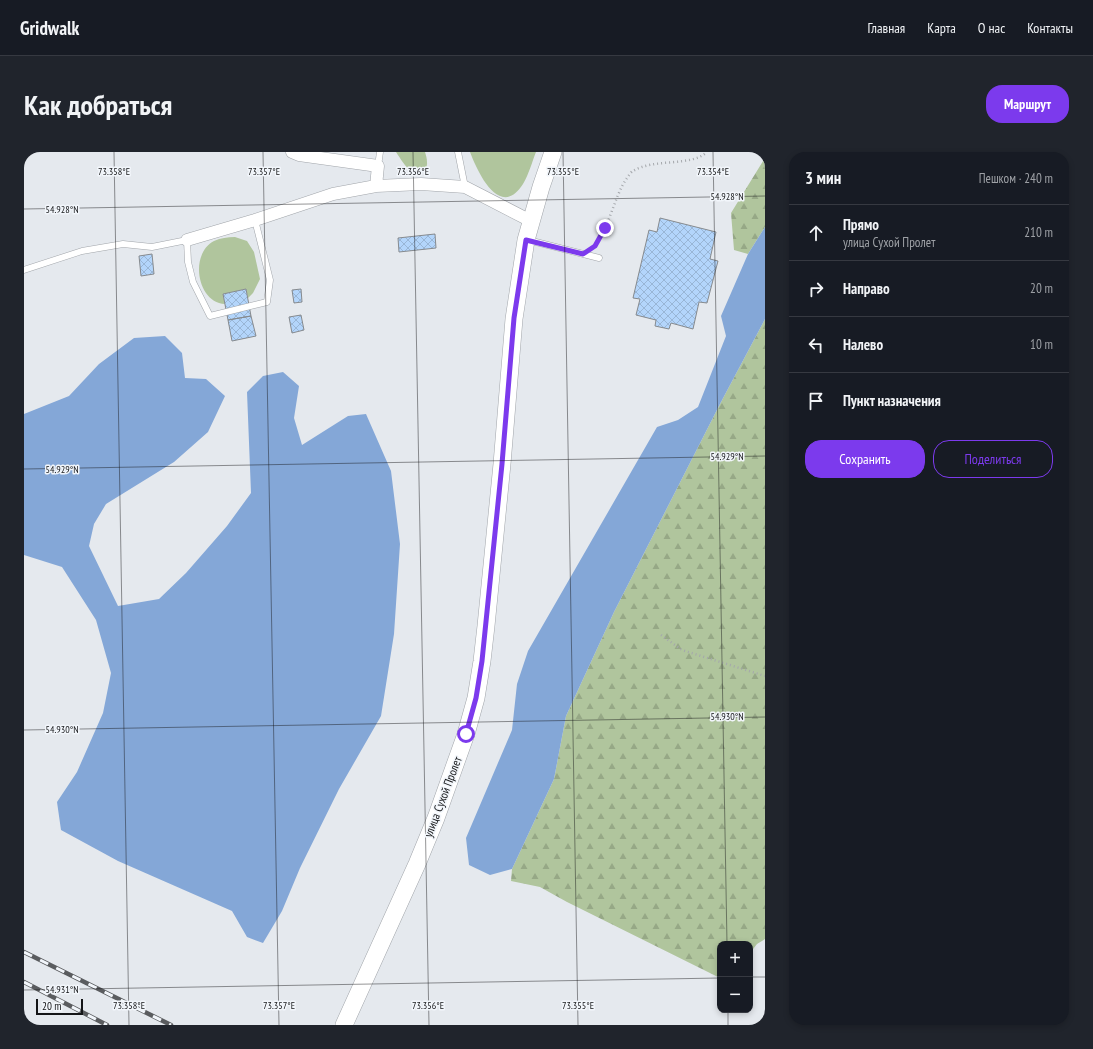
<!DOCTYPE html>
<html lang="ru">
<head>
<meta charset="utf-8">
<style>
	:root { --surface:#171b24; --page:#20242c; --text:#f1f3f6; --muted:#9ea1a6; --line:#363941; --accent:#7c3aed }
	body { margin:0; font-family:"PT Sans Narrow",sans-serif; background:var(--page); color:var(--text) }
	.controls { position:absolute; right:12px; bottom:12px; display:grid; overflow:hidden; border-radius:8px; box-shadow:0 2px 6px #0003 }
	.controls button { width:36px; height:36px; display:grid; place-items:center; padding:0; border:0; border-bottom:1px solid var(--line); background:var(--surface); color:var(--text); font:20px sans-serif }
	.scale { position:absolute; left:12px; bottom:10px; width:47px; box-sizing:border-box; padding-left:4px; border:2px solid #141517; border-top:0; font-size:11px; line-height:14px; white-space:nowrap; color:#141517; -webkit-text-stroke:3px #f2f6fb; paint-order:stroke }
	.stop { position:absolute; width:12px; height:12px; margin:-9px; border:3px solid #7c3aed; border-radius:50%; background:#fff }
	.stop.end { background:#7c3aed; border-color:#fff; box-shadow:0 1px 4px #0008 }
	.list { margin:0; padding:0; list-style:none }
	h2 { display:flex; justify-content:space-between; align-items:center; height:52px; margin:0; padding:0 16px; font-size:17px }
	h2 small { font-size:13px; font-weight:400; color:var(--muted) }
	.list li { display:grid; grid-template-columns:26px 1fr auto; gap:12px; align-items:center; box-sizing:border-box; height:56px; padding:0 16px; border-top:1px solid var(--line) }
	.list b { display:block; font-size:15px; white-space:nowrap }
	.list p { margin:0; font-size:13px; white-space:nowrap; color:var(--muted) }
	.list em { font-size:13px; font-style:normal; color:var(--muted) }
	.actions { display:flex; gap:8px; padding:12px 16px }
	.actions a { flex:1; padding:9px 0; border:1px solid var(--accent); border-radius:16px; text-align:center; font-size:14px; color:var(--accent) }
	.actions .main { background:var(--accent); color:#fff }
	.icon { flex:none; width:22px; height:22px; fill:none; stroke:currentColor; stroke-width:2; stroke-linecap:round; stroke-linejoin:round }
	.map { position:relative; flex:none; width:741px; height:873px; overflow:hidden; border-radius:16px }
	header { display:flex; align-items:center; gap:24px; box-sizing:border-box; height:56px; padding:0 20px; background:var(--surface); border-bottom:1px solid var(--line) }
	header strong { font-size:19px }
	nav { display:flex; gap:22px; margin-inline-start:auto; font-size:14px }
	.intro { display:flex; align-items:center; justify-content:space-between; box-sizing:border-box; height:96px; padding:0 24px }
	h1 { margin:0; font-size:28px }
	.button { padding:10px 18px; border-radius:16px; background:var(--accent); color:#fff; font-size:14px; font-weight:700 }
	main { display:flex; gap:24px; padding:0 24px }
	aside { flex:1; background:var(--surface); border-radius:16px; box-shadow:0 2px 6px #0003 }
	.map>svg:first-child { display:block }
	.grass { fill:#b0c59d }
	.forest { fill:url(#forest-firs) }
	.water { fill:#84a7d7 }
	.building { fill:url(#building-cross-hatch); stroke:#868a8e }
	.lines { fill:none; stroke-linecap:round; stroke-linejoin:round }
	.lane-casing { stroke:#a1a5aa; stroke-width:7 }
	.street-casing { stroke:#a1a5aa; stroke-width:13 }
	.secondary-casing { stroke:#a1a5aa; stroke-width:18 }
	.path { stroke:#a5a8ac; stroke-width:2.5; stroke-dasharray:1 3; stroke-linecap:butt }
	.lane { stroke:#fff; stroke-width:6 }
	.street { stroke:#fff; stroke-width:12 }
	.secondary { stroke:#fff; stroke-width:17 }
	.rail-casing { stroke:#5a5c5f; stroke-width:4.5 }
	.rail { stroke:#f2f6fb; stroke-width:3; stroke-dasharray:9; stroke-linecap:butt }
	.route { stroke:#7c3aed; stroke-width:5 }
	.ticks { fill:none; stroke:#141517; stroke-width:1; stroke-opacity:0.45 }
	.labels { text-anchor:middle; stroke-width:3; stroke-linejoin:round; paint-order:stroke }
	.street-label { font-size:12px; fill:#141517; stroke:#f2f6fb }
	.ticks-label { font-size:10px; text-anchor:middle; fill:#141517; stroke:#f2f6fb; stroke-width:3; stroke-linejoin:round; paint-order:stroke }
</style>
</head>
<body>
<header>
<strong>Gridwalk</strong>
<nav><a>Главная</a><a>Карта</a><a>О нас</a><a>Контакты</a></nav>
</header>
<div class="intro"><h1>Как добраться</h1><a class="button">Маршрут</a></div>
<main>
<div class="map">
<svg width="741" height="873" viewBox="0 0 741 873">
	<defs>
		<pattern id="forest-firs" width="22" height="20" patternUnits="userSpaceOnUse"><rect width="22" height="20" fill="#b0c59d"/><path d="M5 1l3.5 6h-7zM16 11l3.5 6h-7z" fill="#96a886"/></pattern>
		<pattern id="building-cross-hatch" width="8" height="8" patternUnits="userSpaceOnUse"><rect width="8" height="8" fill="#b3d5fb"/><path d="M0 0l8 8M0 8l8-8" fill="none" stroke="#99b6d6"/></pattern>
	</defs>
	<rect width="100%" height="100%" fill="#e5e9ee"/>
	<path class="grass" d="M372,0H401C402,3 403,7 403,10C404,18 396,25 388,20C382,16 376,6 372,0Z
		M446,0H512C508,10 505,22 499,32C476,68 454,21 446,0Z
		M211,85L223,89L230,100L236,127L229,141L224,146L222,137L199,142L201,152C173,151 165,102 190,89C197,86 203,85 211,85Z"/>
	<path class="forest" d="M741,6V75L724,102L710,98L707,61Z
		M741,167V787L733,792L726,801V792H696V826L543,750L516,735L487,729L488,717L530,627L542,564L590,460L697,250Z"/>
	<path class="water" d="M741,75V167L697,250L590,460L542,564L530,627L488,717L466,723L445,713L442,686L488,578L493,532L504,499L633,275L654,268L674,255L702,184L697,164L724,102Z
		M141,184L158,201L161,226L182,227L201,244L184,280L150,310L82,352L70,372L65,394L94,454L135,447L162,421L203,374L227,341L223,240L239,224L259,220L275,234L270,266L278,293L324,264L342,262L367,319L376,392L370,482L357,564L315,637L276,716L258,759L239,791L223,785L208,759L94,709L37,678L33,650L53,620L79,561L87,521L72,468L38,415L0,403V262L45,244L75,212L110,186Z"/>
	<path class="building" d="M636,66L692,80L686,107L694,109L683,151L675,150L669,177L647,171L645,177L631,174L632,168L612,163L616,147L609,146L625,78L633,80Z
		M411,82L412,96L375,100L374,86Z
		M128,102L130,122L117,124L115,104Z
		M222,137L227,164L204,168L199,142Z
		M277,137L278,150L270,151L268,138Z
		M277,163L280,178L268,181L265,165Z
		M227,164L232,184L208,189L204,168Z"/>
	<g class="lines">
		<defs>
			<path id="lane" d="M434,0L441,35
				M354,14L356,0
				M504,88L575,106
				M0,118L58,99L99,92L128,95L163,88L164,110L169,130L186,164L243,150L246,128L231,68"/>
			<path id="street" d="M268,0L275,3L354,14L352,34
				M163,88L231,68L309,42L352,34L397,32L441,35L507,69"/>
			<path id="secondary" d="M320,873L393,712L412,666L442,582L452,546L458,509L462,474L478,312L490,167L502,88L517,35L529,0"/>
		</defs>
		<use href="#lane" class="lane-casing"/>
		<use href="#street" class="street-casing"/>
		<use href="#secondary" class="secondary-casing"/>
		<path class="path" d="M569,95C584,81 590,44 603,26C605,23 607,20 609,19C630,6 667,15 683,0
			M637,483L658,498L741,524"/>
		<use href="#lane" class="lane"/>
		<use href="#street" class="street"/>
		<use href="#secondary" class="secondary"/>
		<defs>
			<path id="rail" d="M0,800L147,873
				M0,830L83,873"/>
		</defs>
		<use href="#rail" class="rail-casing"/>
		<use href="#rail" class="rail"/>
	</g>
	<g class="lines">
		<path class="route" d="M442,582L452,546L458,509L478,312L490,166L502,88L559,102L571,94L581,76"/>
	</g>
	<path class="ticks" d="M90,0L105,873M239,0L255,873M389,0L405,873M539,0L554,873M689,0L703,792M0,57L741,44M0,317L741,304M0,578L741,565M726,825H741M0,838L696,826M704,858V873"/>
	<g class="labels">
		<g class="street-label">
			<text transform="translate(419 645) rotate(-69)" y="4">улица Сухой Пролет</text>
		</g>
	</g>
	<g class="ticks-label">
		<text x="90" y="23">73.358°E</text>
		<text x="240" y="23">73.357°E</text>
		<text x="389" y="23">73.356°E</text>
		<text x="539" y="23">73.355°E</text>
		<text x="689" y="23">73.354°E</text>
		<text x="703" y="48">54.928°N</text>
		<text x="38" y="61">54.928°N</text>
		<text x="703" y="308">54.929°N</text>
		<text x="38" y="321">54.929°N</text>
		<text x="703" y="568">54.930°N</text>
		<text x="38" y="581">54.930°N</text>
		<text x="38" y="841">54.931°N</text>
		<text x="105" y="857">73.358°E</text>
		<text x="255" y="857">73.357°E</text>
		<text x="404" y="857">73.356°E</text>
		<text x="554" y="857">73.355°E</text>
	</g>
</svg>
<div class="controls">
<button>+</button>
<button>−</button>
</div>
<div class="scale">20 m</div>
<div class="stop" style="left:442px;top:582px"></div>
<div class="stop end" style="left:581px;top:76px"></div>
</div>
<aside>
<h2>3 мин<small>Пешком · 240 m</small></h2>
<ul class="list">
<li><svg class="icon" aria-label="ahead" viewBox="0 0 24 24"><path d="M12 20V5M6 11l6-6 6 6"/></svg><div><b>Прямо</b><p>улица Сухой Пролет</p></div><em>210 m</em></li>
<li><svg class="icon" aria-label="right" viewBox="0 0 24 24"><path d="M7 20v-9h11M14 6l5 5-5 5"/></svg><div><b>Направо</b></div><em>20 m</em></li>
<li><svg class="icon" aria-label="left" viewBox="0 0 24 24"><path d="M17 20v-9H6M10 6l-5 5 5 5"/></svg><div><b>Налево</b></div><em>10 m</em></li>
<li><svg class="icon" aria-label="arrive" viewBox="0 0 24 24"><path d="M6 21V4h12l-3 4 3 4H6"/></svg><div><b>Пункт назначения</b></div></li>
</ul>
<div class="actions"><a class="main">Сохранить</a><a>Поделиться</a></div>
</aside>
</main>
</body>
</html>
